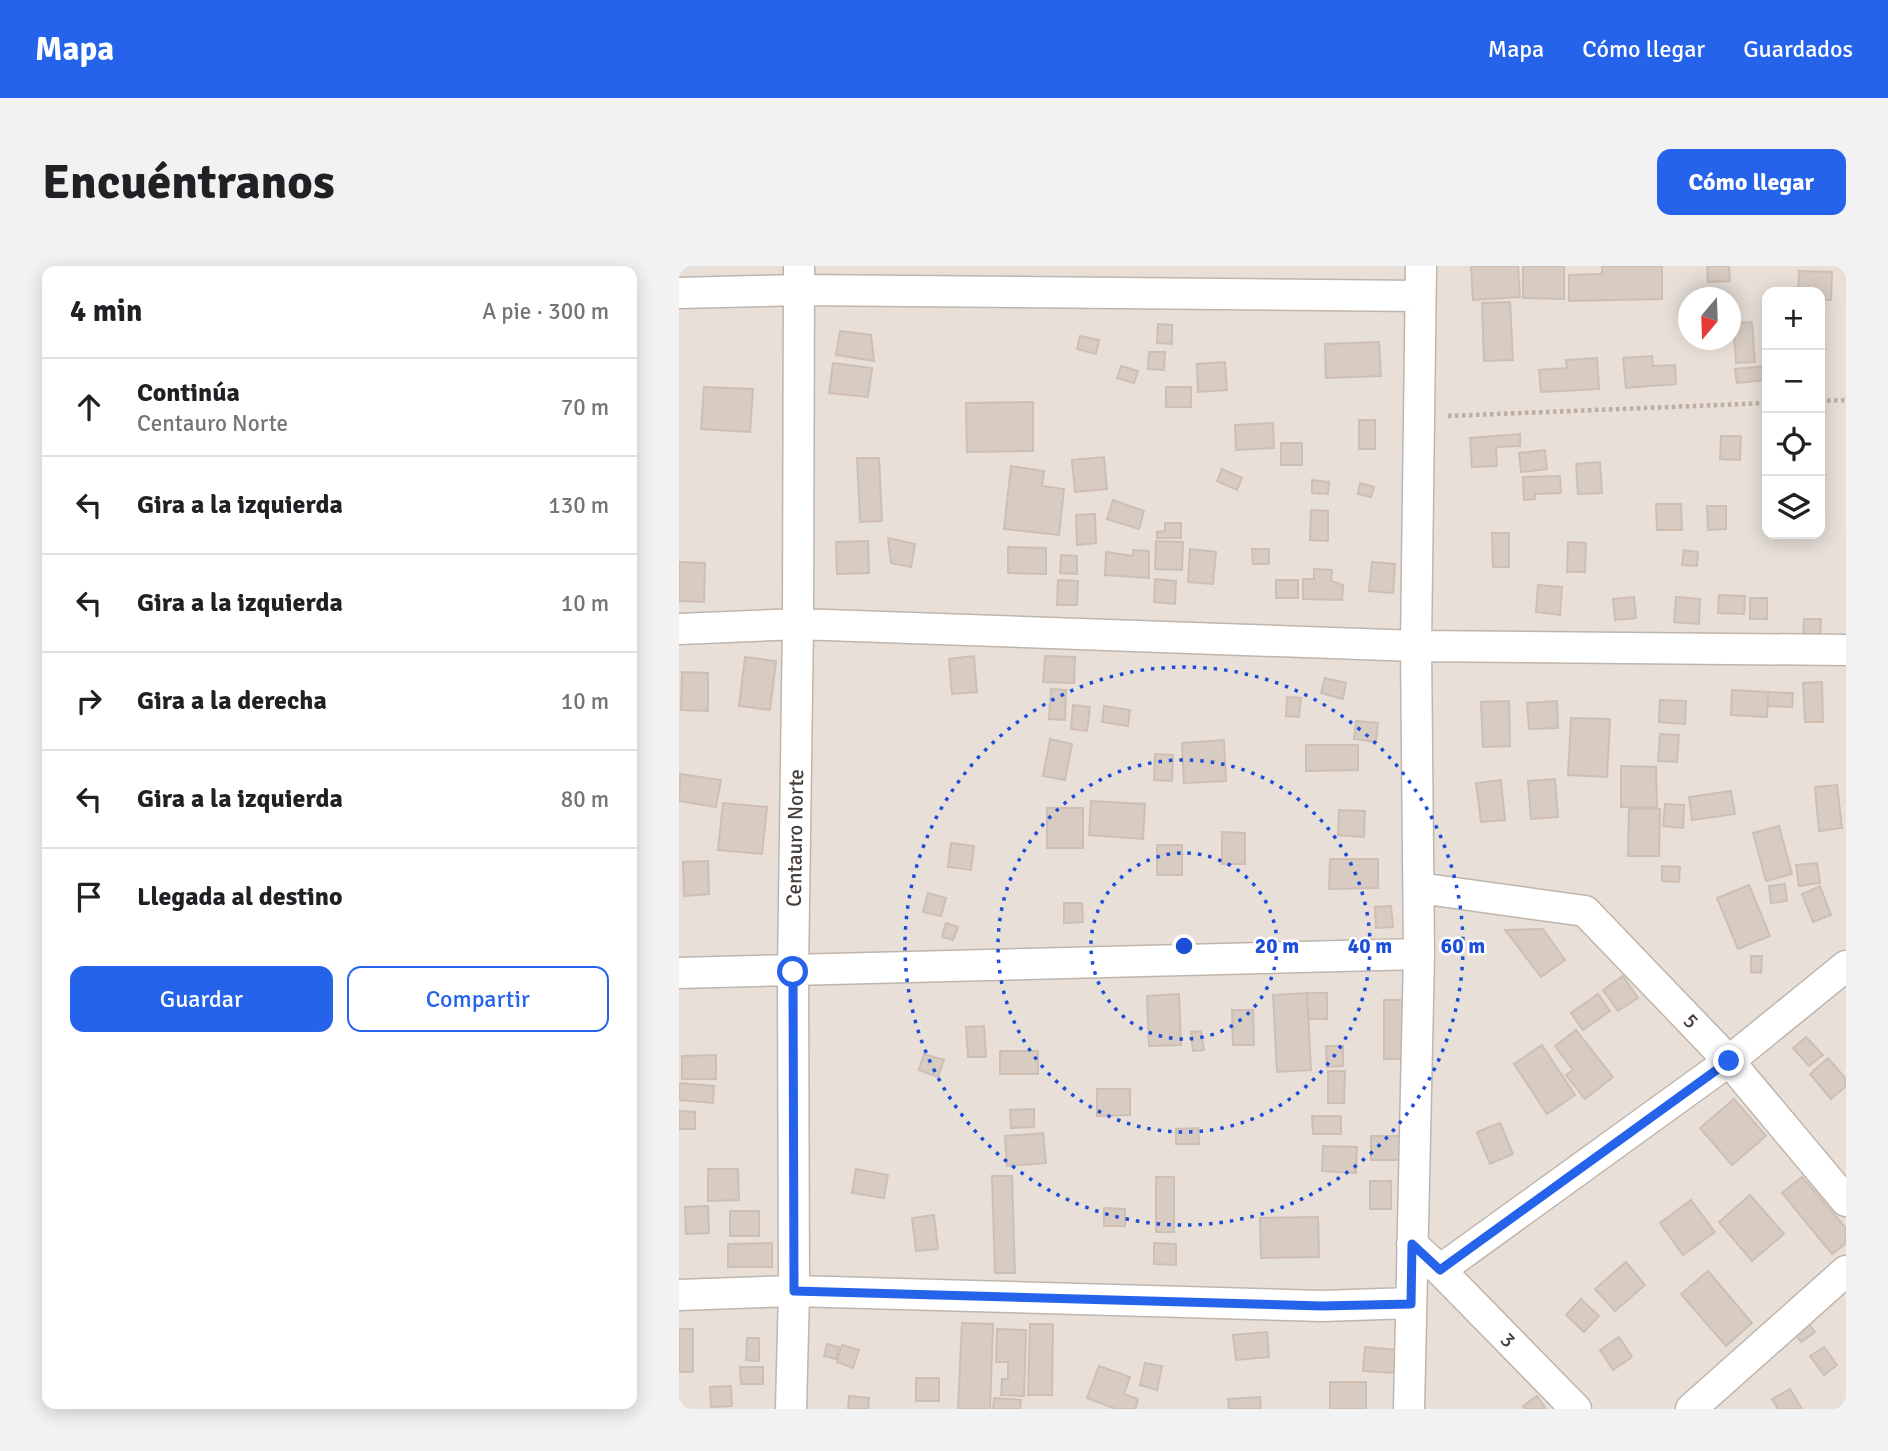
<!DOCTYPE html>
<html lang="es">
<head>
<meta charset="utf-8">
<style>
	:root { --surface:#fff; --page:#f2f2f2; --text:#202124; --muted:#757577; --line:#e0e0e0; --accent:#2563eb }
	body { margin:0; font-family:Signika,sans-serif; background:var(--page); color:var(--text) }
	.controls { position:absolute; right:21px; top:21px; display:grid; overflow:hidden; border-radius:14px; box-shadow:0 4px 18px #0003 }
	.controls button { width:63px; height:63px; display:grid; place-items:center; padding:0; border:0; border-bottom:2px solid var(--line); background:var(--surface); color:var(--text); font:35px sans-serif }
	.compass { position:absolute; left:999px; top:21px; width:63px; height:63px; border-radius:50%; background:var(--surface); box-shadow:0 4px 18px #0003; rotate:199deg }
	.stop { position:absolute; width:21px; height:21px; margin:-16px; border:5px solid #2563eb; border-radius:50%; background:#fff }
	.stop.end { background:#2563eb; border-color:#fff; box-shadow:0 2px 7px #0008 }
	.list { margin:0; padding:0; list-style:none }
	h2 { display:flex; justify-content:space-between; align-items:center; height:91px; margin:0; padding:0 28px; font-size:30px }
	h2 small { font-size:23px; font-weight:400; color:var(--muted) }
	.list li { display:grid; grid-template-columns:46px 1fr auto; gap:21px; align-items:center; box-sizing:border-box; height:98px; padding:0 28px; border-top:2px solid var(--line) }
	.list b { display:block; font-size:26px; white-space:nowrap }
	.list p { margin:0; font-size:23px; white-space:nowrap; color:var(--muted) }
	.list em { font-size:23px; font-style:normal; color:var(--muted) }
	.actions { display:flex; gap:14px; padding:21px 28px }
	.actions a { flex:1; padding:16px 0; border:2px solid var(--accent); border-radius:14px; text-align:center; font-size:24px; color:var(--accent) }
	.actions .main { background:var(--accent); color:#fff }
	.icon { flex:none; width:38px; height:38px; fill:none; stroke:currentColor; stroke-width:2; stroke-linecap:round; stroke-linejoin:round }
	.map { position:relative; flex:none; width:1167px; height:1143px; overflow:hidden; border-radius:14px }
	header { display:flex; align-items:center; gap:42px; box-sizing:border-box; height:98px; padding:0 35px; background:var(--accent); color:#fff }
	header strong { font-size:33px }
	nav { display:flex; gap:38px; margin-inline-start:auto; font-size:24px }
	.intro { display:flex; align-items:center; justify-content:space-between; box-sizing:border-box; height:168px; padding:0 42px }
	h1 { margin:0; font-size:49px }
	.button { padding:18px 32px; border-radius:14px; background:var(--accent); color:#fff; font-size:24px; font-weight:700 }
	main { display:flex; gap:42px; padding:0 42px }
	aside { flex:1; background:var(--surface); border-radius:14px; box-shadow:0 4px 18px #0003 }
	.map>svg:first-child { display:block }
	.residential { fill:#e7dfd8; fill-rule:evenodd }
	.building { fill:#d8cbc2; stroke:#cfbfb3; stroke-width:2 }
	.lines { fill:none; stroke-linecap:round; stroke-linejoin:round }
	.minor-casing { stroke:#bfb5ac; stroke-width:33 }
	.path { stroke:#bfae9f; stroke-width:4.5; stroke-dasharray:3.5 3.5; stroke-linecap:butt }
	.minor { stroke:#fff; stroke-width:30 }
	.route { stroke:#2563eb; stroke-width:9 }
	.ring { fill:none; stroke:#1d4ed8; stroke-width:3.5; stroke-dasharray:3.5 7 }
	.labels { text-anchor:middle; stroke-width:5; stroke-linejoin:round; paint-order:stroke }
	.street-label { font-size:21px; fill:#473e38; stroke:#fff }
	.centre { fill:#1d4ed8; stroke:#fff; stroke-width:3.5 }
	.ring-label { font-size:21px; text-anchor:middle; font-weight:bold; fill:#1d4ed8; stroke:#fff; stroke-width:5; stroke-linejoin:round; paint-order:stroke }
</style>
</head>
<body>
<header>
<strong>Mapa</strong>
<nav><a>Mapa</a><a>Cómo llegar</a><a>Guardados</a></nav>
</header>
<div class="intro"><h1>Encuéntranos</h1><a class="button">Cómo llegar</a></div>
<main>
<aside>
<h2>4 min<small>A pie · 300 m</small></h2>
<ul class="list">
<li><svg class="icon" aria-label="ahead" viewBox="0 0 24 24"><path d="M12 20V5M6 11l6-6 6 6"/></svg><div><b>Continúa</b><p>Centauro Norte</p></div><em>70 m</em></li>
<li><svg class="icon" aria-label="left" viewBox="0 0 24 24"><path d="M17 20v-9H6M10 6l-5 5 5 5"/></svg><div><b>Gira a la izquierda</b></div><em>130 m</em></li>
<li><svg class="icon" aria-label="left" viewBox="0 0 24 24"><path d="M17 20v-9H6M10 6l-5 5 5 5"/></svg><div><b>Gira a la izquierda</b></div><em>10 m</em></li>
<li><svg class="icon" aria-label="right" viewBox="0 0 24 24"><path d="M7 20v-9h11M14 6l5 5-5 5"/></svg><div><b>Gira a la derecha</b></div><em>10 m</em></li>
<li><svg class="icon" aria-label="left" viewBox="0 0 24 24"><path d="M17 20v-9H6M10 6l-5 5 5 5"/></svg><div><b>Gira a la izquierda</b></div><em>80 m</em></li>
<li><svg class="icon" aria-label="arrive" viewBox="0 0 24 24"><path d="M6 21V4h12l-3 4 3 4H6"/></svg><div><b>Llegada al destino</b></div></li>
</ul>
<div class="actions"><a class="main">Guardar</a><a>Compartir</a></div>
</aside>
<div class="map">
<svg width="1167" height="1143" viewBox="0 0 1167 1143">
	<rect width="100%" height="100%" fill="#f4efe9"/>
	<path class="residential" d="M0,0H1167V1143H0ZM1088,26H1141V268H1088ZM1010,32H1052V74H1010Z"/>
	<path class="building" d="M792,0H839L841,31L794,34Z
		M844,0H885V33L844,32Z
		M923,0H983V33L890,35V9L923,8Z
		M1028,0H1050L1051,15L1029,16Z
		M1120,5L1153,6L1152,34H1141V26H1119Z
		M831,36L834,94L805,95L803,37Z
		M1073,56L1076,96L1057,97L1054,57Z
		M479,58L493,59V78L478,77Z
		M161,65L192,69L195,95L157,89Z
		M401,70L420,74L417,88L398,83Z
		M700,76L702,110L647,112L646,78Z
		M470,86H486L485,104L469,103Z
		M973,90L974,100L996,99L997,118L947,122L944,92Z
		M918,92L920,123L862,126L860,104L888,102L887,94Z
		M546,96L548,124L519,126L518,98Z
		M154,97L193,102L189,131L150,127Z
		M442,100L459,105L455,117L438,112Z
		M1088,100V114L1058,117L1056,103Z
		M25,121L74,123L71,166L22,163Z
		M487,121H512V141H487Z
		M354,136V185L288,186L287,137Z
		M680,154H696V183H680Z
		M594,157L595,182L557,184L556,159Z
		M1085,162H1088V221H1086Z
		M841,168V180L817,181L818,200L793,201L791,172Z
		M1042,170H1062L1061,194L1041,193Z
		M602,177H623V199H602Z
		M866,184L868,203L842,206L840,187Z
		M425,191L428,223L396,226L393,194Z
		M178,192H200L203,255L181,256Z
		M921,196L923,227L899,228L897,198Z
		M332,200L365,205L363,220L385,223L380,269L325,263Z
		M543,203L563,212L558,224L538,215Z
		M881,210L882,227L856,228V233L845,234L844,211Z
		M633,214L650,216L649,228L633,227Z
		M681,217L695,221L692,231L679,228Z
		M434,234L465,245L460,263L428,253Z
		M977,238H1002L1003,264H978Z
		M1028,240H1047V263L1029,264Z
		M632,244L649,245V275L631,274Z
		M416,248L417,277L398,279L397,249Z
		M486,257H502V272H478V266L486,265Z
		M813,267H830V301H814Z
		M209,272L236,278L232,301L212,297Z
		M189,275L190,307L158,308L157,276Z
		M477,275L504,276L503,304L476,303Z
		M889,276L907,277L906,306H888Z
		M329,281L367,282V308L329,307Z
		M511,283L537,286L534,318L509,316Z
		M573,283H590V298H574Z
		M454,284L470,285V312L426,309L427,286L454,290Z
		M1005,284L1019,286L1018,300L1003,299Z
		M382,289L398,290V308L381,307Z
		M0,296L26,297L25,336L0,335Z
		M693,296L716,298L714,327L690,325Z
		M635,303L653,304L652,315L664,319L663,334L624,333V313H635Z
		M476,313L497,315L496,338L475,336Z
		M379,314L399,315L398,339H378Z
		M597,314H619V332H597Z
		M859,319L883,321L881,349L857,346Z
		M1040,329L1066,330L1065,348L1039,347Z
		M955,331L957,352L936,354L934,333Z
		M997,331L1021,333L1020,358L995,356Z
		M1071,332H1088V353H1071Z
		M1125,353H1142L1141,380L1124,379Z
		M295,390L298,426L273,428L270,393Z
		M366,390L396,391L395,417L364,416Z
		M66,391L97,395L91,444L60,440Z
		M3,406L29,407V445L2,444Z
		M646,412L667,417L664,433L642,427Z
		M1143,416L1144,456H1126L1124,417Z
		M372,423L387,424L386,454L370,453Z
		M1053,424L1089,426L1088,451L1052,449Z
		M1089,426L1114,427L1113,441L1089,440Z
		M608,431L622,432L620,451L607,450Z
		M981,434L1007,435L1006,458L980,456Z
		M830,435L831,480L804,481L802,436Z
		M878,435L879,462L850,463L848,437Z
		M394,439L411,441L408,465L392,463Z
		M425,440L451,444L449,460L423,456Z
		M892,452L931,453L928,511L889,509Z
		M677,455L699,457L697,476L675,473Z
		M981,468L1000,469L998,496L979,495Z
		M371,473L393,478L386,514L364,510Z
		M545,474L547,515L505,517L503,477Z
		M627,479H679V504L627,505Z
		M476,488L494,489L493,515L475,514Z
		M942,500L977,501L978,541H942Z
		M1,508L42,514L37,541L0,535Z
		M876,513L879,551L852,553L849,515Z
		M822,514L826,554L802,556L797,517Z
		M1158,519L1163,562L1140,565L1136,521Z
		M1052,525L1056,548L1013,554L1010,531Z
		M412,535L466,538L464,573L410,569Z
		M44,537L88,541L83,588L39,584Z
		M986,538L1005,539L1004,562L984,560Z
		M368,542H404V582H368Z
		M950,543H981L980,590H949Z
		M660,544L686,545L685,571L659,569Z
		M1100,560L1113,608L1087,615L1074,567Z
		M543,566L566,567V598H543Z
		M272,577L295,580L292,604L269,601Z
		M478,579H503V609H478Z
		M651,593H699V622L650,623Z
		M29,595L30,628L5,630L4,596Z
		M1138,597L1141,617L1120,620L1117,599Z
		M983,600L1001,601L1000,616L983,615Z
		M1106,618L1108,635L1092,637L1090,620Z
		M1070,619L1091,670L1059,683L1038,632Z
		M1141,620L1152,649L1134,656L1123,628Z
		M249,627L267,632L262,650L244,646Z
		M385,637H403L404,656L385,657Z
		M712,640L714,661L697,662L696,641Z
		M267,657L279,661L274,674L263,671Z
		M864,663L886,694L862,711L826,664Z
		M1072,690H1083L1082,707L1072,706Z
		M944,710L959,732L939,745L924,724Z
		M628,727L632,804L598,806L594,729Z
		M628,727H648V753H629Z
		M500,728L502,779L470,780L468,730Z
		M919,728L931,745L904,764L892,747Z
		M705,734H729V793H705Z
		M553,744H574L575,779H554Z
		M305,760L307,791H289L287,761Z
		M897,764L934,811L906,833L887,809L894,804L876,780Z
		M522,765L525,784L514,785L512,766Z
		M1127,771L1144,789L1130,800L1114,782Z
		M863,779L896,829L868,848L835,798Z
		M647,780H664V800L648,801Z
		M321,785H359V808H321Z
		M245,788L265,794L259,811L240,804Z
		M37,789V813H3V790Z
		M1149,792L1167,813V820L1152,833L1131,808Z
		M649,805H666L665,837H649Z
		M0,817L35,820L34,837L0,834Z
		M418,823H451V849L418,850Z
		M1055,833L1087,870L1053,899L1021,862Z
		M355,843V861L332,862L331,844Z
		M0,845L16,846V863H0Z
		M633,850H662V868H634Z
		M821,857L834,888L811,898L798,866Z
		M519,862L520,878H497V863Z
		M364,867L367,897L328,900L326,870Z
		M692,870H724V894H692Z
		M644,880L678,881L677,907L643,905Z
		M29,903H59L60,934L29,935Z
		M177,903L209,909L205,932L173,927Z
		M313,910H333L336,1007H316Z
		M477,911H495V966H477Z
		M1123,911L1167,962V977L1153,988L1103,927Z
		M691,915H712V943H691Z
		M1071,929L1105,968L1073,995L1040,956Z
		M1012,934L1036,966L1004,989L981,957Z
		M29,940L30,967L7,968L6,941Z
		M425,942L446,943V960H425Z
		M51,945H80V970H51Z
		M255,949L259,983L237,985L233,952Z
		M639,951L640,991L582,992L581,952Z
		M93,977V1001H49V978Z
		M475,977L497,978V999L475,998Z
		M947,996L966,1019L936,1045L916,1023Z
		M1029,1005L1073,1057L1047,1080L1002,1028Z
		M902,1033L920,1050L905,1066L887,1049Z
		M1126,1053L1136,1066L1122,1076L1112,1062Z
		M283,1057L314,1058L311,1143H279Z
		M351,1058H374L373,1129H349Z
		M0,1063H14V1106H0Z
		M318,1063L347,1064L345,1130L322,1129L323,1113H329V1096H317Z
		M588,1066L590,1091L557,1094L554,1069Z
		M940,1071L953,1091L934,1104L921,1084Z
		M68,1072H80V1095L67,1094Z
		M148,1078L160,1081L157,1093L145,1090Z
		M163,1079L180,1084L174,1102L158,1096Z
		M686,1081L718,1084L716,1107L684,1105Z
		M1145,1081L1158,1099L1145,1109L1131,1090Z
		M466,1097L483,1100L478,1124L461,1119Z
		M420,1100L451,1111L445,1128L459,1133L456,1143H437L408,1132Z
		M61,1101H84V1118H62Z
		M237,1112H260V1135H237Z
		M651,1116H687V1143H651Z
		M52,1120L53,1140L32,1141L31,1121Z
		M1111,1123L1123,1143H1099L1093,1133Z
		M170,1130L190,1132L189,1143H169Z
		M858,1130L867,1143H846L844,1140Z
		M581,1131L582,1143H550L549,1133Z
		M315,1132L342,1134L341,1143H314Z"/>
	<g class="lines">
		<defs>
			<path id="minor" d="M0,27L120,24L740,30
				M0,363L119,358L737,380L1167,384
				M740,622L906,645L1050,795L1167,935
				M0,707L740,688
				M733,978L761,1004L1050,795L1167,700
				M761,1004L897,1143
				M0,1029L115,1025L643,1040L732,1037
				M112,1143L115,1025L114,706L119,358L120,0
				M730,1143L740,688L737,380L742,0
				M1012,1143L1167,1005"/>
		</defs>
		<use href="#minor" class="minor-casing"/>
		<path class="path" d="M1141,135L1167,134
			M769,150L1088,137"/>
		<use href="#minor" class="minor"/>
	</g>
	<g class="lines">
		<path class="route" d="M114,706L115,1025L643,1040L732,1038L733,978L761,1004L1050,795"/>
	</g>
	<g class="ring">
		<circle cx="505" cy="680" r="93"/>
		<circle cx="505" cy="680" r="186"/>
		<circle cx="505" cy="680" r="279"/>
	</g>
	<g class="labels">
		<g class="street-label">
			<text transform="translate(116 572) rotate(-89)" y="7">Centauro Norte</text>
			<text transform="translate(1012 755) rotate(46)" y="7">5</text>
			<text transform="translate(829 1074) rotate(46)" y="7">3</text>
		</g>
	</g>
	<circle cx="505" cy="680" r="10" class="centre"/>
	<g class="ring-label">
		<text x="598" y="687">20 m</text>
		<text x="691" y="687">40 m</text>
		<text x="784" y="687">60 m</text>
	</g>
</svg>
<div class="controls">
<button>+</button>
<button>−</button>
<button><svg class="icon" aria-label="locate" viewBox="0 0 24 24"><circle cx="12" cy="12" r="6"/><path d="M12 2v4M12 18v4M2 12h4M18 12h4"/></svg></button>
<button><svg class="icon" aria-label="layers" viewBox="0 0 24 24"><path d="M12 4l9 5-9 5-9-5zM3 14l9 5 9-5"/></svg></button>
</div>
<svg class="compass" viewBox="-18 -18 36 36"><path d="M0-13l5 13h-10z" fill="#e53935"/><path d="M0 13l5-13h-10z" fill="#757577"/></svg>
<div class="stop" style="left:114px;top:706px"></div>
<div class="stop end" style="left:1050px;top:795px"></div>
</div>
</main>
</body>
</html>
